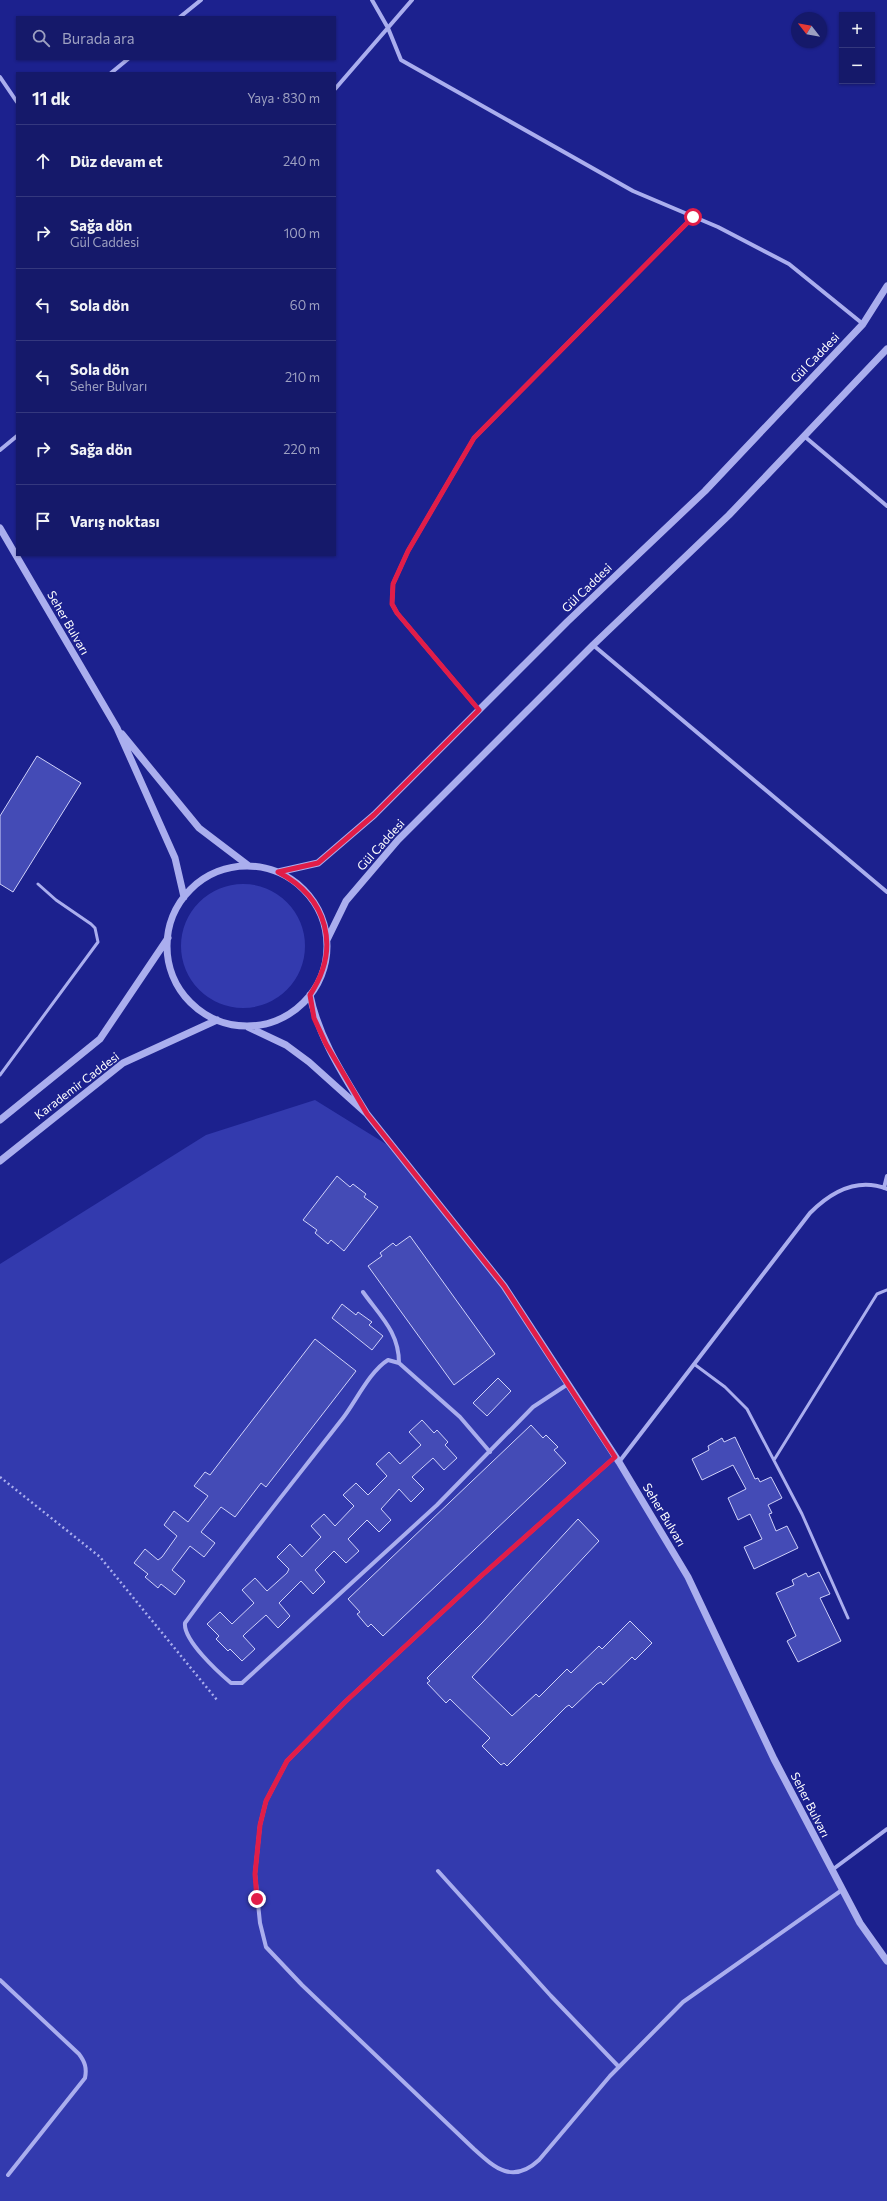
<!DOCTYPE html>
<html lang="tr">
<head>
<meta charset="utf-8">
<style>
	:root { --surface:#15196a; --page:#222672; --text:#f1f3f6; --muted:#9da0c1; --line:#34387e }
	body { margin:0; font-family:Commissioner,sans-serif; background:var(--page); color:var(--text) }
	.controls { position:absolute; right:12px; top:12px; display:grid; overflow:hidden; border-radius:0px; box-shadow:0 1px 3px #0004 }
	.controls button { width:36px; height:36px; display:grid; place-items:center; padding:0; border:0; border-bottom:1px solid var(--line); background:var(--surface); color:var(--text); font:20px sans-serif }
	.compass { position:absolute; left:791px; top:12px; width:36px; height:36px; border-radius:50%; background:var(--surface); box-shadow:0 1px 3px #0004; rotate:301deg }
	.stop { position:absolute; width:12px; height:12px; margin:-9px; border:3px solid #e11d48; border-radius:50%; background:#fff }
	.stop.end { background:#e11d48; border-color:#fff; box-shadow:0 1px 4px #0008 }
	.list { margin:0; padding:0; list-style:none }
	h2 { display:flex; justify-content:space-between; align-items:center; height:52px; margin:0; padding:0 16px; font-size:17px }
	h2 small { font-size:13px; font-weight:400; color:var(--muted) }
	.list li { display:grid; grid-template-columns:26px 1fr auto; gap:12px; align-items:center; box-sizing:border-box; height:72px; padding:0 16px; border-top:1px solid var(--line) }
	.list b { display:block; font-size:15px; white-space:nowrap }
	.list p { margin:0; font-size:13px; white-space:nowrap; color:var(--muted) }
	.list em { font-size:13px; font-style:normal; color:var(--muted) }
	.icon { flex:none; width:22px; height:22px; fill:none; stroke:currentColor; stroke-width:2; stroke-linecap:round; stroke-linejoin:round }
	.map { position:relative; flex:none; width:887px; height:2201px; overflow:hidden }
	.search { position:absolute; background:var(--surface); box-shadow:0 1px 3px #0004; left:16px; top:16px; width:320px; height:44px; display:flex; align-items:center; gap:10px; box-sizing:border-box; padding:0 14px; border-radius:0px; color:var(--muted); font-size:15px }
	.panel { position:absolute; background:var(--surface); box-shadow:0 1px 3px #0004; left:16px; top:72px; width:320px; height:484px; border-radius:0px }
	.map>svg:first-child { display:block }
	.green { fill:#333aae }
	.building { fill:#444bb6; stroke:#d0d2fa }
	.lines { fill:none; stroke-linecap:round; stroke-linejoin:round }
	.path { stroke:#aaaeee; stroke-width:2.5; stroke-dasharray:2 3; stroke-linecap:butt }
	.service { stroke:#aaaeee; stroke-width:3 }
	.minor { stroke:#aaaeee; stroke-width:4 }
	.tertiary { stroke:#aaaeee; stroke-width:7 }
	.route { stroke:#e11d48; stroke-width:5 }
	.labels { text-anchor:middle; stroke-width:3; stroke-linejoin:round; paint-order:stroke }
	.street-label { font-size:12px; fill:#fff; stroke:#1c218e }
</style>
</head>
<body>
<div class="map">
<svg width="887" height="2201" viewBox="0 0 887 2201">
	<rect width="100%" height="100%" fill="#1c218e"/>
	<path class="green" d="M181 946a62 62 0 1 1 124 0a62 62 0 1 1-124 0Z
		M315,1100L386,1144L438,1207L514,1302L676,1559L843,1893L887,1962V2201H0V1264L206,1135Z"/>
	<path class="building" d="M37,756L81,783L13,892L0,884V816Z
		M337,1176L350,1187L353,1184L366,1194L364,1197L378,1207L344,1251L331,1240L328,1244L315,1233L317,1230L303,1220Z
		M410,1236L495,1354L454,1385L368,1266L382,1256L380,1253L393,1243L396,1246Z
		M342,1304L356,1315L358,1312L372,1322L369,1325L383,1336L372,1350L332,1318Z
		M315,1339L356,1371L266,1487L261,1483L235,1517L221,1507L201,1532L215,1543L204,1557L190,1546L172,1570L185,1581L175,1595L161,1584L158,1588L145,1577L148,1574L134,1563L145,1549L158,1560L162,1557L177,1536L164,1525L174,1511L188,1522L208,1496L194,1486L205,1472L210,1475Z
		M498,1378L511,1391L487,1416L473,1403Z
		M422,1420L434,1433L437,1430L448,1442L445,1445L457,1458L444,1470L433,1458L412,1477L424,1489L411,1502L399,1489L381,1509L391,1520L379,1532L367,1520L348,1539L359,1551L346,1563L334,1551L315,1570L325,1582L313,1594L301,1581L279,1603L290,1616L278,1628L266,1615L246,1633L243,1636L255,1649L242,1661L230,1649L228,1651L216,1639L219,1636L207,1624L220,1612L232,1624L254,1603L242,1590L255,1578L267,1591L287,1573L289,1569L277,1557L290,1544L302,1557L321,1537L311,1526L324,1514L335,1526L354,1506L343,1495L356,1483L368,1495L387,1476L376,1464L389,1452L400,1464L421,1445L409,1432Z
		M531,1425L543,1438L546,1435L558,1447L554,1450L566,1463L383,1636L371,1624L368,1627L357,1614L360,1612L348,1599Z
		M735,1437L755,1479L758,1478L760,1482L771,1477L782,1498L768,1505L772,1513L769,1514L776,1531L787,1526L798,1548L754,1569L744,1547L762,1539L750,1514L738,1520L728,1498L746,1489L733,1465L702,1480L692,1459L709,1450L708,1446L722,1438L724,1442Z
		M578,1519L599,1541L472,1677L512,1716L536,1694L539,1697L567,1669L571,1673L599,1646L602,1649L630,1621L652,1643L635,1660L632,1657L603,1685L601,1682L597,1684L572,1708L569,1705L566,1707L507,1766L504,1763L501,1765L482,1746L490,1738L450,1699L446,1703L427,1683L430,1681L427,1678L482,1623Z
		M819,1572L830,1594L820,1598L841,1641L798,1662L787,1641L796,1636L776,1593L794,1585L792,1580L806,1573L808,1577Z"/>
	<g class="lines">
		<path class="path" d="M0,1477L100,1557L217,1700"/>
		<path class="service" d="M0,1075L98,942L95,928L91,924L56,900L38,884
			M694,1364L725,1387L747,1409L802,1514L848,1618
			M774,1460L877,1294L887,1290"/>
		<path class="minor" d="M372,0L388,28L401,60L633,191L718,227L789,264L863,324
			M180,17L201,0
			M111,73L128,59
			M0,77L17,102
			M335,89L412,0
			M804,436L887,506
			M0,450L17,436
			M593,645L887,892
			M479,710L397,613L392,604L393,584L408,551L474,438L693,217
			M884,1188L887,1176
			M363,1292C380,1316 399,1332 399,1363
			M490,1452L460,1417L399,1363L388,1360C370,1371 356,1401 343,1418C290,1486 236,1553 185,1623C183,1640 218,1672 231,1683H242L437,1505L533,1407L568,1384
			M615,1457L480,1577L345,1702L287,1761L266,1801L260,1825L255,1874L260,1923L266,1947L302,1985L474,2149C496,2169 513,2184 539,2160L610,2076L683,2002L842,1890
			M619,1462L810,1213C830,1193 857,1177 887,1189
			M832,1870L887,1829
			M438,1871L551,1996L619,2067
			M0,1980L79,2054C85,2062 87,2068 85,2078L8,2175"/>
		<path class="tertiary" d="M0,528L117,728L175,858L184,897
			M122,734L199,828L249,866
			M167 946a80 80 0 1 1 160 0a80 80 0 1 1-160 0Z
			M278,872L318,863L374,815L567,622L705,491L863,324L887,286
			M327,940L346,901L398,840L593,645L729,515L887,349
			M248,1027L286,1045L309,1062L367,1114C344,1076 319,1039 310,995
			M367,1114L504,1286L619,1462L688,1577L774,1759L860,1923L887,1961
			M0,1120L100,1039L168,938
			M0,1161L123,1063L217,1020"/>
	</g>
	<g class="lines">
		<path class="route" d="M257,1899L255,1874L260,1825L266,1801L287,1761L345,1702L480,1577L615,1457L504,1286L367,1114L326,1044L314,1018L310,995C341,948 328,898 278,872L318,863L374,815L479,710L397,613L392,604L393,584L408,551L474,438L693,217"/>
	</g>
	<g class="labels">
		<g class="street-label">
			<text transform="translate(815 358) rotate(-46)" y="4">Gül Caddesi</text>
			<text transform="translate(587 588) rotate(-44)" y="4">Gül Caddesi</text>
			<text transform="translate(68 623) rotate(60)" y="4">Seher Bulvarı</text>
			<text transform="translate(381 845) rotate(-48)" y="4">Gül Caddesi</text>
			<text transform="translate(77 1086) rotate(-37)" y="4">Karademir Caddesi</text>
			<text transform="translate(664 1515) rotate(59)" y="4">Seher Bulvarı</text>
			<text transform="translate(810 1805) rotate(63)" y="4">Seher Bulvarı</text>
		</g>
	</g>
</svg>
<div class="controls">
<button>+</button>
<button>−</button>
</div>
<svg class="compass" viewBox="-18 -18 36 36"><path d="M0-13l5 13h-10z" fill="#e53935"/><path d="M0 13l5-13h-10z" fill="#9da0c1"/></svg>
<div class="stop" style="left:693px;top:217px"></div>
<div class="stop end" style="left:257px;top:1899px"></div>
<div class="search"><svg class="icon" aria-label="search" viewBox="0 0 24 24"><circle cx="10" cy="10" r="6"/><path d="M15 15l6 6"/></svg>Burada ara</div>
<section class="panel">
<h2>11 dk<small>Yaya · 830 m</small></h2>
<ul class="list">
<li><svg class="icon" aria-label="ahead" viewBox="0 0 24 24"><path d="M12 20V5M6 11l6-6 6 6"/></svg><div><b>Düz devam et</b></div><em>240 m</em></li>
<li><svg class="icon" aria-label="right" viewBox="0 0 24 24"><path d="M7 20v-9h11M14 6l5 5-5 5"/></svg><div><b>Sağa dön</b><p>Gül Caddesi</p></div><em>100 m</em></li>
<li><svg class="icon" aria-label="left" viewBox="0 0 24 24"><path d="M17 20v-9H6M10 6l-5 5 5 5"/></svg><div><b>Sola dön</b></div><em>60 m</em></li>
<li><svg class="icon" aria-label="left" viewBox="0 0 24 24"><path d="M17 20v-9H6M10 6l-5 5 5 5"/></svg><div><b>Sola dön</b><p>Seher Bulvarı</p></div><em>210 m</em></li>
<li><svg class="icon" aria-label="right" viewBox="0 0 24 24"><path d="M7 20v-9h11M14 6l5 5-5 5"/></svg><div><b>Sağa dön</b></div><em>220 m</em></li>
<li><svg class="icon" aria-label="arrive" viewBox="0 0 24 24"><path d="M6 21V4h12l-3 4 3 4H6"/></svg><div><b>Varış noktası</b></div></li>
</ul>
</section>
</div>
</body>
</html>
